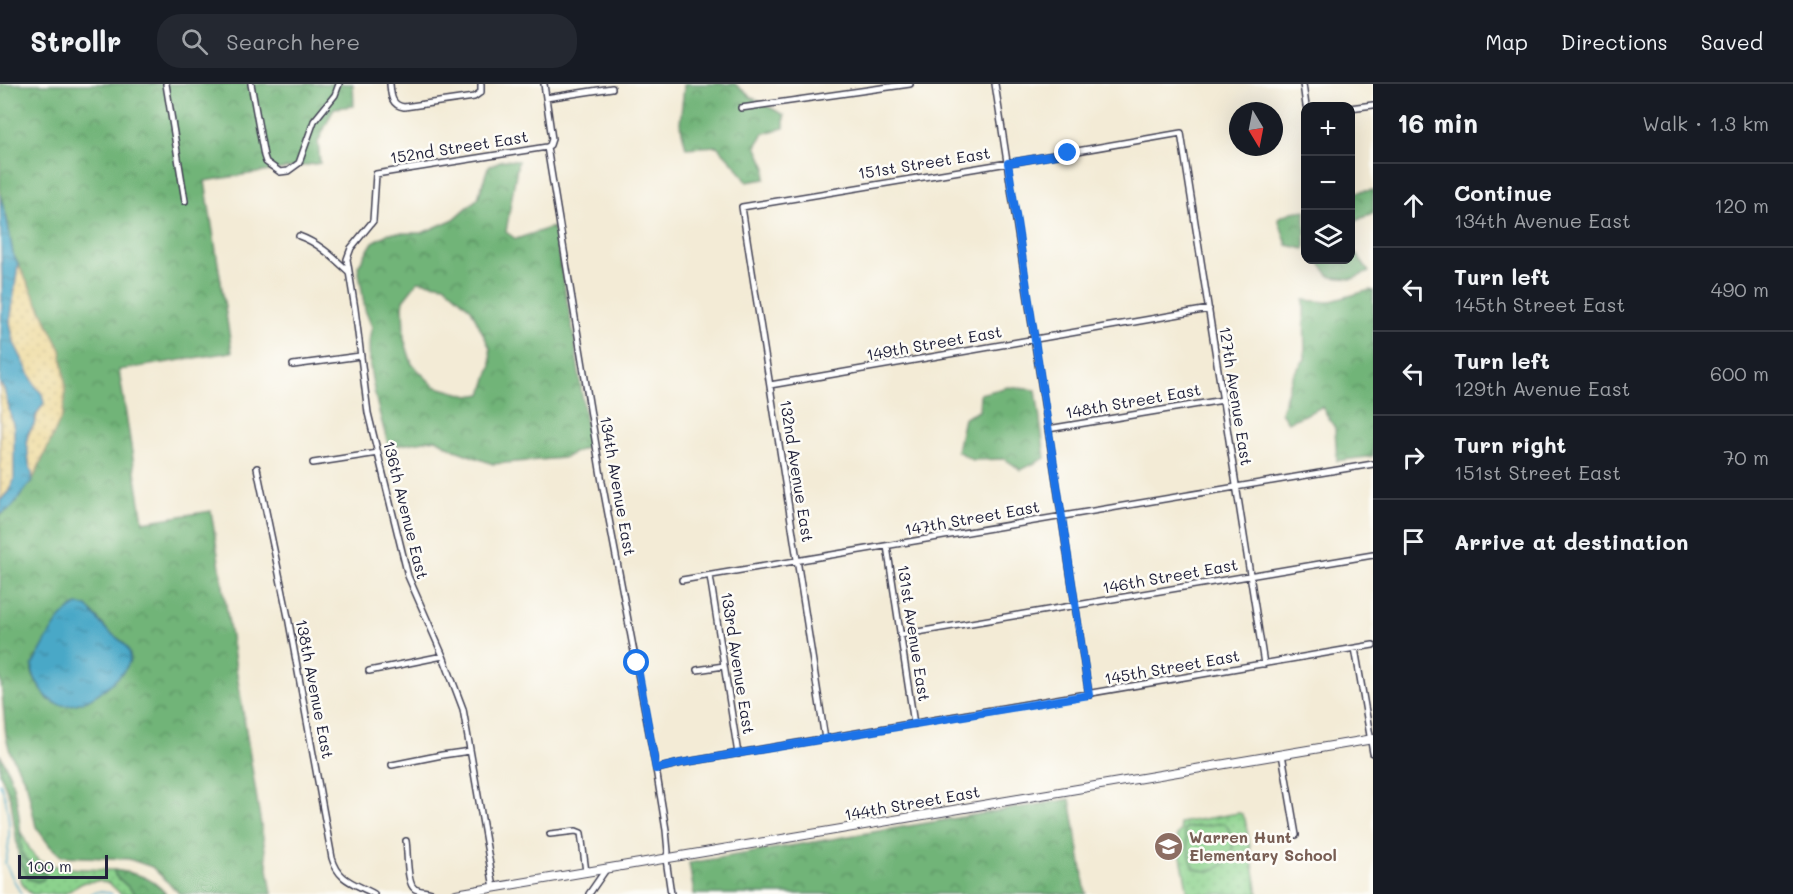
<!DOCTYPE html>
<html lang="en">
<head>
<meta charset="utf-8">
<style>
	:root { --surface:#171b24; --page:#242831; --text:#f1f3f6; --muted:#9ea1a6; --line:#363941 }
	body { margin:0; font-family:Mali,sans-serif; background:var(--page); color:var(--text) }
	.controls { position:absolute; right:18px; top:18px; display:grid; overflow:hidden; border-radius:12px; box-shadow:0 6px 24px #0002 }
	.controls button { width:54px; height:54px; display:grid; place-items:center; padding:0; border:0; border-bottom:2px solid var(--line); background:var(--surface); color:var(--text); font:30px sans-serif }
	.compass { position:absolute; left:1229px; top:18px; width:54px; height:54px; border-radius:50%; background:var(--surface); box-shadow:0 6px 24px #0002; rotate:170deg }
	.scale { position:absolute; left:18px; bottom:15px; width:90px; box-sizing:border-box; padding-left:6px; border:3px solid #22223b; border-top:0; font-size:16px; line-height:21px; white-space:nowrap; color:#22223b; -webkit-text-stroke:4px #fdfcf7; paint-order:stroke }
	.stop { position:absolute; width:18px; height:18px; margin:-14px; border:4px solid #1a73e8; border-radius:50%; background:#fff }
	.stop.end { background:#1a73e8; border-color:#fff; box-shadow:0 2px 6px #0008 }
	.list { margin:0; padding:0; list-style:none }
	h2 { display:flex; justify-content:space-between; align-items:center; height:78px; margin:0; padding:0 24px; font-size:26px }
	h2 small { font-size:20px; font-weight:400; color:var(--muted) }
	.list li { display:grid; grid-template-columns:39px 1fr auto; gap:18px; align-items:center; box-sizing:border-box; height:84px; padding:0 24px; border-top:2px solid var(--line) }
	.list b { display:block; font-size:22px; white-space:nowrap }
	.list p { margin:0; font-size:20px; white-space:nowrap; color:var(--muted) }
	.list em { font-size:20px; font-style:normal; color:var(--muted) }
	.icon { flex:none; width:33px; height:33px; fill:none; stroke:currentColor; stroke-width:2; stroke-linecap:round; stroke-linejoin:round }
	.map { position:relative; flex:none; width:1373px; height:810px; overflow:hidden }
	header { display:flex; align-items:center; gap:36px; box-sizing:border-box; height:84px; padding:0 30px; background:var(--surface); border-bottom:2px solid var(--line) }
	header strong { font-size:28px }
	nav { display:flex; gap:33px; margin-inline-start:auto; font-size:21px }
	.search { width:420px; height:54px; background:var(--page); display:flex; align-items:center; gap:15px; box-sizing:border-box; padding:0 21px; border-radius:24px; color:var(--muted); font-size:22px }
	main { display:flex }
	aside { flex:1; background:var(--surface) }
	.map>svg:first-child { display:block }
	.grass { fill:url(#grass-dots); stroke:#577a64; stroke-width:1.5 }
	.forest { fill:url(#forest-crowns); stroke:#4a6b5a; stroke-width:1.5; fill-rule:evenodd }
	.sand { fill:url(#sand-dots); stroke:#887e6c; stroke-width:1.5 }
	.garden { fill:#8cd28d; stroke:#577a64; stroke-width:1.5 }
	.water { fill:url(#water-ripples); stroke:#356581; stroke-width:1.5 }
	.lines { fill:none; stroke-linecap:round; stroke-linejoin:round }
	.stream { stroke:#48a8c7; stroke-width:1.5 }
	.street-casing { stroke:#414052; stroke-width:8 }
	.secondary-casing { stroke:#414052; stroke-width:10 }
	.street { stroke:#fff; stroke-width:5 }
	.secondary { stroke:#fff; stroke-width:8 }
	.route { stroke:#1a73e8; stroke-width:8 }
	.labels { text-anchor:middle; stroke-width:5; stroke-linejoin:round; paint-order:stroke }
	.street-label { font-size:16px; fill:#22223b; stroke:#fdfcf7 }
	.education-label { font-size:16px; font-weight:bold; fill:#785e54; stroke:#fdfcf7; text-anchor:start }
</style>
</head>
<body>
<header>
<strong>Strollr</strong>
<div class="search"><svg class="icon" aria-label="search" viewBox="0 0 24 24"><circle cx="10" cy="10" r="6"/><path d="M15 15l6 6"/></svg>Search here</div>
<nav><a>Map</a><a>Directions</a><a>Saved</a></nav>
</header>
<main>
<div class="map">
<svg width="1373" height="810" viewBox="0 0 1373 810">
	<defs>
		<pattern id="grass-dots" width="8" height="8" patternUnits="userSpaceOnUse" patternTransform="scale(1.5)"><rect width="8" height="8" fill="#8cd28d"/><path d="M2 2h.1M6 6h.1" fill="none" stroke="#78b47b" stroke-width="1.8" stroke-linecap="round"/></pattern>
		<pattern id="forest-crowns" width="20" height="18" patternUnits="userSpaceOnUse" patternTransform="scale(1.5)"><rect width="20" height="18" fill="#71b478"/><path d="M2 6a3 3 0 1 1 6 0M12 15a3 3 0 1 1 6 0" fill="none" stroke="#5c9264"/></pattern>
		<pattern id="sand-dots" width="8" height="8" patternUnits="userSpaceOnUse" patternTransform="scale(1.5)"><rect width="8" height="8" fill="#eeda9e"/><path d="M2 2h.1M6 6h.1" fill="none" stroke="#ccbb89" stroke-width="1.8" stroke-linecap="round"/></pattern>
		<pattern id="water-ripples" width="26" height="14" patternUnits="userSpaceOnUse" patternTransform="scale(1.5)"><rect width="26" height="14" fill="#48a8c7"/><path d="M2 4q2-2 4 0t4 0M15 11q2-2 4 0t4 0" fill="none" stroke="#3c88a3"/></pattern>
	</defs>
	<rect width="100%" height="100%" fill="#fdfcf7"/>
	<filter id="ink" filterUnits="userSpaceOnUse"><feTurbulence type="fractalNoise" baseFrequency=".0167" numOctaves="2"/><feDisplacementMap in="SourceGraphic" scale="12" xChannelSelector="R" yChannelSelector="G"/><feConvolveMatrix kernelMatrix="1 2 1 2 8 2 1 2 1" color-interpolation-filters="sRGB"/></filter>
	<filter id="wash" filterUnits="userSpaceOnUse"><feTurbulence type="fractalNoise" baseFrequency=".008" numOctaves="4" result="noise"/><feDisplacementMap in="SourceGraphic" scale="24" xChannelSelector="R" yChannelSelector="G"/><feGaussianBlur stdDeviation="1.35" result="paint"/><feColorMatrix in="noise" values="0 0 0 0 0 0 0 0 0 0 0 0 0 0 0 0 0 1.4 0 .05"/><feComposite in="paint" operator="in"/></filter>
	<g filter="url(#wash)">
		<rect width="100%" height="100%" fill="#f3ebd6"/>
		<path class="grass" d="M1239,729L1242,730L1245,735L1258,810H1188L1177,751L1181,746L1179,739Z
			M21,748C25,756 29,766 35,773C49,787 95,785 114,786L115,791L136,810H121L109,799L98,797L84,798L64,810H32C19,802 19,789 19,775L29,795L35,781C19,774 21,763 21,748Z"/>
		<path class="forest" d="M0,0H353L354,22L334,24L318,58L320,79L205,97L232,268L119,286L143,438L211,427L272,810H180L152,783L129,775L61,772L50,762L36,743L27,701L10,668L6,652L0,589V431L11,424L32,397L46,368L61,266L13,170L7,134L0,111ZM87,522L108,547L123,558L130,570L49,616C43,608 33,597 32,587C30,569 74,535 87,522Z
			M683,0H735L751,13L784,31V44L764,49L756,62L766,84L765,95L747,98L737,83L717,62L686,64L680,39L684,3Z
			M502,76L518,77L506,148L516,155L553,143L574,253L589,362L563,374L493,380L455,366L436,355L389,363C380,333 362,272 372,243L365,226L358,182L373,158L389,149H422L454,135L478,114L488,83ZM418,197L444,201L471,225L490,264L491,282L482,310L469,312L434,302L412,280L404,255L403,216Z
			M1373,106V129L1351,139V109Z
			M1305,126V165L1287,161L1278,134L1292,128Z
			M1351,166L1356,170L1369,188L1352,195L1331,193L1317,176H1350Z
			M1370,206L1373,207V372L1337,377L1335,344L1322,323L1288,338L1281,328L1293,291L1305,275L1304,216L1328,218Z
			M1008,303L1036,306L1045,374L1021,386L1005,375L972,376L957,367L964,334L979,327L980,310Z
			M0,671C18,700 20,737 22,770C27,779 38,783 46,790L43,796L37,798L29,795L19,775L11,716L0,689Z
			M1070,715L1086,810H694L689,779Z
			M114,786C136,789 152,793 166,810H136L115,791Z"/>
		<path class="sand" d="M18,180L61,266L65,296V317L62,332L32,397C32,383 25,369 27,355C28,349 31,347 33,342C38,334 39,320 42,310L36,303L14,259L10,239Z
			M0,299L4,305L14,344V396L9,407L0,417Z"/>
		<path class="garden" d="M1224,739C1246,762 1223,797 1193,784L1184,747L1186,744Z"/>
		<path class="water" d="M0,111L7,136L13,170L18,180L10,239L14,259L36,303L42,310L44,319L36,331L34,341L28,349L27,356L29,380L32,388V397L11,424L0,431V417L9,407L14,396V344L4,305L0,299L2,205Z
			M77,521L87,522C94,530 100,540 108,547C116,554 128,559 130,571C133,587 96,613 82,618C74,621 63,623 55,619C49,617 45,611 42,606C36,597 32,591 32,581C46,560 54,533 77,521Z"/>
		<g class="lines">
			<path class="stream" d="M0,699C10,722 12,756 5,779L21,810
				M91,810L101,807L112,810"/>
		</g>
	</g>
	<g filter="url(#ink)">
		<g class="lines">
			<defs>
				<path id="street" d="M166,0L185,117
					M251,0L264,72L266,78L280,88L288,87L299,79L314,37L335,11L339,0
					M390,0C391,11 391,21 404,23L474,13L481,8V0
					M544,0L552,55L550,61L547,63L602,398L656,685L666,746L668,768L666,775L671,810
					M995,0L1089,611
					M1303,0L1306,22
					M546,14L612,4
					M741,24L910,0
					M1350,24L1373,21
					M299,152C319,159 334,174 349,188
					M293,281L360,272
					M770,301L1209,225
					M1048,345L1223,316
					M313,379L378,369
					M257,384L288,533L332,774C339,798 355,799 374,810
					M887,462L914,640
					M710,492L738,670
					M682,496L1373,380
					M900,551L1373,471
					M1355,564L1373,669
					M697,586L724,582
					M369,587L443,572
					M825,655L742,123L1008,79L1181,49L1264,580
					M1282,670L1296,751
					M392,681L442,671L470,667
					M656,685L681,679L1373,561
					M550,750L576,747L581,749L586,788
					M406,757C408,768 406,800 415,805C421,808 428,807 434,810
					M494,804L463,625L443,572L408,492L368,329L355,225L347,175L351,164L373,137L376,90L547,63
					M589,810L607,784"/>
				<path id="secondary" d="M456,810L1373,655"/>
			</defs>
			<use href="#street" class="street-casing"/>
			<use href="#secondary" class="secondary-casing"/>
			<use href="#street" class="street"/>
			<use href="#secondary" class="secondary"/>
		</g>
	</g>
	<g class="lines" filter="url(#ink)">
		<path class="route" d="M637,579L656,685L681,679L1089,611L1008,79L1068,69"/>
	</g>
	<defs>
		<symbol id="school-disc" viewBox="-11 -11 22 22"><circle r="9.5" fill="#8d6e63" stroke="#fdfcf7"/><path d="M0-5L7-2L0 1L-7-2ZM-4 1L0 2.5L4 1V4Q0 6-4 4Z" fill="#fff"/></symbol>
	</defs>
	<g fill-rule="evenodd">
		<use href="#school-disc" x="1152" y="746" width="33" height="33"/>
	</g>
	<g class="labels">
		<g class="street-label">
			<text transform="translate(459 63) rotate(-9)" y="6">152nd Street East</text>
			<text transform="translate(924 79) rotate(-9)" y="6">151st Street East</text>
			<text transform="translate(934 259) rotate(-10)" y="6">149th Street East</text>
			<text transform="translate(1236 312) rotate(81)" y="6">127th Avenue East</text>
			<text transform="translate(1133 317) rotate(-10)" y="6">148th Street East</text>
			<text transform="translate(797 387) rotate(81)" y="6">132nd Avenue East</text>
			<text transform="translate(618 402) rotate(80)" y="6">134th Avenue East</text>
			<text transform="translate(406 426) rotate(76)" y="6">136th Avenue East</text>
			<text transform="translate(972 434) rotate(-10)" y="6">147th Street East</text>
			<text transform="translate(1170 492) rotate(-10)" y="6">146th Street East</text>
			<text transform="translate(914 549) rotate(81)" y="6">131st Avenue East</text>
			<text transform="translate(738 579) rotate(81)" y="6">133rd Avenue East</text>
			<text transform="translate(1172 583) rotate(-10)" y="6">145th Street East</text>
			<text transform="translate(315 605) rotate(79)" y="6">138th Avenue East</text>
			<text transform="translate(912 719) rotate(-10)" y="6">144th Street East</text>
		</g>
		<g class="education-label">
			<text x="1189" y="759">Warren Hunt<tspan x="1189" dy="18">Elementary School</tspan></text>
		</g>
	</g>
</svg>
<div class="controls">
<button>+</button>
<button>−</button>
<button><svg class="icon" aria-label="layers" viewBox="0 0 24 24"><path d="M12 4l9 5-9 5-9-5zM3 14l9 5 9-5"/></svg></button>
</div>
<svg class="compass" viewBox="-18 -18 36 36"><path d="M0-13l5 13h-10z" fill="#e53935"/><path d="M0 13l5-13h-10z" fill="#9ea1a6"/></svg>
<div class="scale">100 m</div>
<div class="stop" style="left:637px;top:579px"></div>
<div class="stop end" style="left:1068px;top:69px"></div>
</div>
<aside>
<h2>16 min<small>Walk · 1.3 km</small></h2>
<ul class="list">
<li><svg class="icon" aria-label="ahead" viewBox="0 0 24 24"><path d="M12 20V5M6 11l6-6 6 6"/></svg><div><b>Continue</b><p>134th Avenue East</p></div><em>120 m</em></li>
<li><svg class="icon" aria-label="left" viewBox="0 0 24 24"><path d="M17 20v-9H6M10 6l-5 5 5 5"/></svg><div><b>Turn left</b><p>145th Street East</p></div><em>490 m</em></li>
<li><svg class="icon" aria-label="left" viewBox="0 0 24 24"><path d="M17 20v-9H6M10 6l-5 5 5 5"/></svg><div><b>Turn left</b><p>129th Avenue East</p></div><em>600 m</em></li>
<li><svg class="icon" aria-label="right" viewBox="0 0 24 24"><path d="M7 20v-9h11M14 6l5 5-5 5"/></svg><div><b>Turn right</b><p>151st Street East</p></div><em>70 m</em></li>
<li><svg class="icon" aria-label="arrive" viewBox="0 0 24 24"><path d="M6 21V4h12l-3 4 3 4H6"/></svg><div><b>Arrive at destination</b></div></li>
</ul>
</aside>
</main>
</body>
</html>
